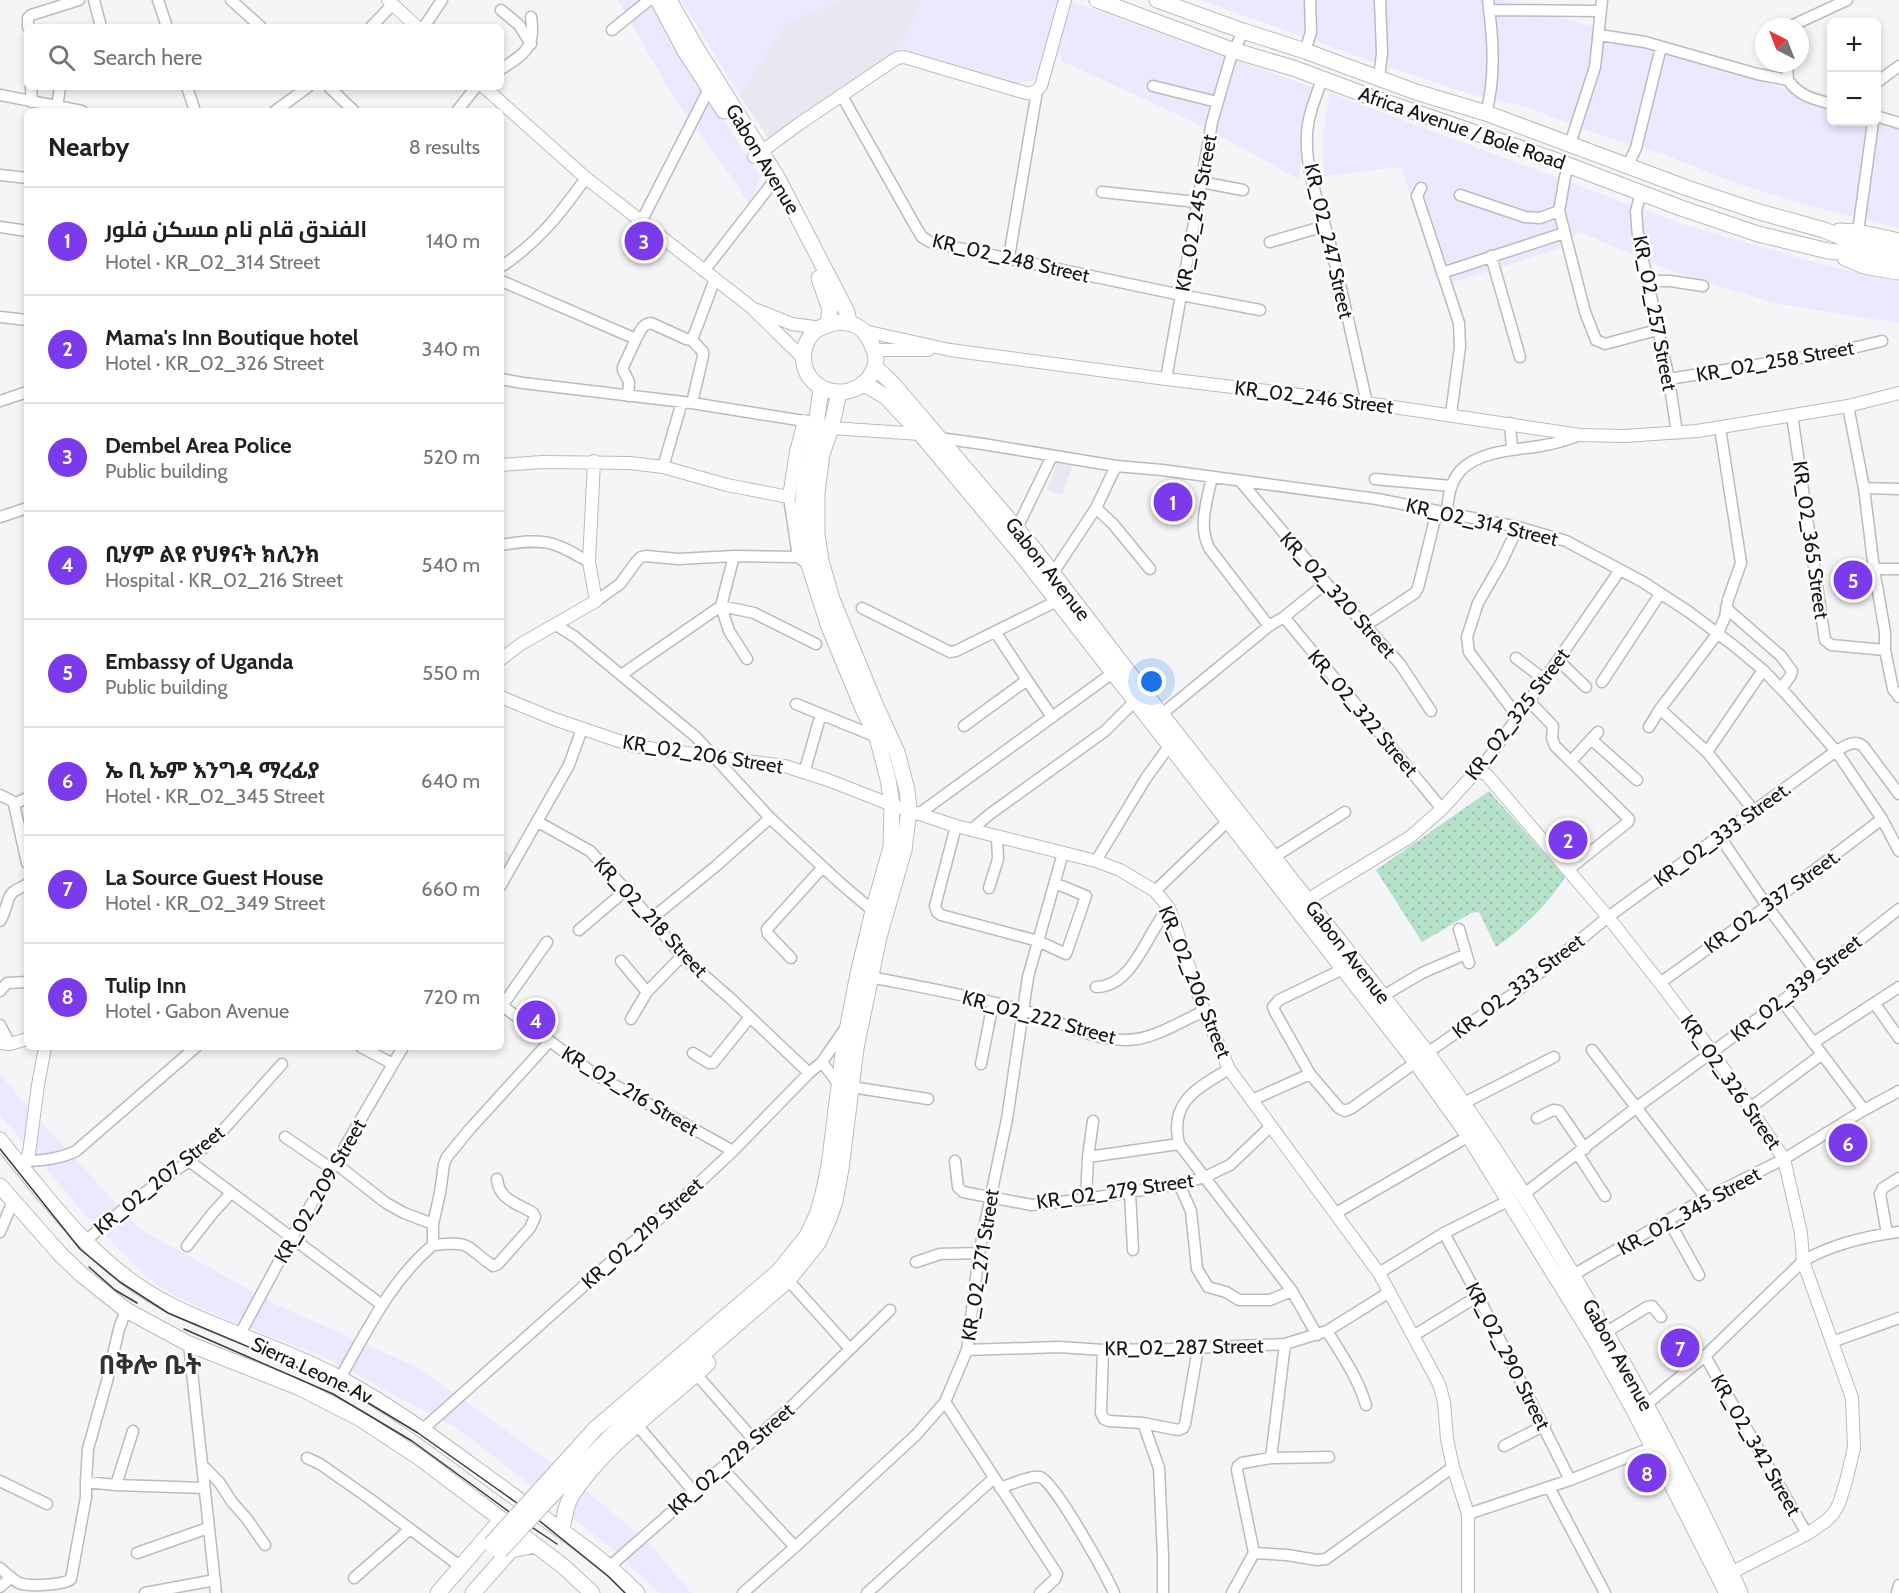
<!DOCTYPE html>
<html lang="en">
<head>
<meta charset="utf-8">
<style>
	:root { --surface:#fff; --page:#f2f2f2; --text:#202124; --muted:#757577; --line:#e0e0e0; --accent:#7c3aed }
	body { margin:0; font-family:Cabin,Cairo,"Noto Sans Ethiopic",sans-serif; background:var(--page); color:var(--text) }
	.controls { position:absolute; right:18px; top:18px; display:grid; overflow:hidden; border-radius:9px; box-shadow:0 3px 9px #0003 }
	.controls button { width:54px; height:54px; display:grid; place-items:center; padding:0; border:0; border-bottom:2px solid var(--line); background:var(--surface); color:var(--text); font:30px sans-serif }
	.compass { position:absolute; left:1755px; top:18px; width:54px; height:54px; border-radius:50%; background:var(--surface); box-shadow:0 3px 9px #0003; rotate:318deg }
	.you { position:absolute; left:1152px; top:682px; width:21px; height:21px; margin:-15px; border:4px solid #fff; border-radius:50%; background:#1a73e8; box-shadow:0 0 0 9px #1a73e833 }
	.badge { display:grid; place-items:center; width:39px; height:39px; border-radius:50%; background:var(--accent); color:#fff; font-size:20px; font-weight:700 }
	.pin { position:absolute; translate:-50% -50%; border:3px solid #fff; box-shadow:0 2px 6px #0006 }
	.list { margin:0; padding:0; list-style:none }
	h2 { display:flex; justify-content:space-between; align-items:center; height:78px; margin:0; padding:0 24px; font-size:26px }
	h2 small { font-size:20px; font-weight:400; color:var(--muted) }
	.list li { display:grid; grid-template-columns:39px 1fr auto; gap:18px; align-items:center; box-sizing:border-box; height:108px; padding:0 24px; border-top:2px solid var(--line) }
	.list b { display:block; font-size:22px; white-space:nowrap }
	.list p { margin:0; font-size:20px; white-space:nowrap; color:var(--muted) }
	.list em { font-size:20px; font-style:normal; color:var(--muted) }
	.icon { flex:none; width:33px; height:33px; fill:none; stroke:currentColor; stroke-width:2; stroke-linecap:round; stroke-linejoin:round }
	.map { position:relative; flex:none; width:1899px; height:1593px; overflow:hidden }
	.search { position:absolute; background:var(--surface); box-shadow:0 3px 9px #0003; left:24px; top:24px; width:480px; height:66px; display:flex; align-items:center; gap:15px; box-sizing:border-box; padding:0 21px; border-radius:9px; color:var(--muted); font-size:22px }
	.panel { position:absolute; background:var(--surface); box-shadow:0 3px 9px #0003; left:24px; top:108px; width:480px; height:942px; border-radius:9px }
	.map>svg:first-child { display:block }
	.commercial { fill:#ebe9ff }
	.built { fill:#e7e8f2 }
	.park { fill:url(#park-dots) }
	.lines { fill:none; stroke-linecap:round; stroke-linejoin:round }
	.minor-casing { stroke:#bbbbbe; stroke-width:13 }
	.tertiary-casing { stroke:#bbbbbe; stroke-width:14 }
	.primary-casing { stroke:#bbbbbe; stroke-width:17 }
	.minor { stroke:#fff; stroke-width:10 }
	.tertiary { stroke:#fff; stroke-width:12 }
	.primary { stroke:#fff; stroke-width:15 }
	.tram { stroke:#3b3c3d; stroke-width:1.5 }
	.primary-bridge-casing { stroke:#bbbbbe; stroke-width:17; stroke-linecap:butt }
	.primary-bridge { stroke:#fff; stroke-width:15 }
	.labels { text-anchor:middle; stroke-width:5; stroke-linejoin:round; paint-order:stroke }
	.street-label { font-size:20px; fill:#141515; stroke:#fff }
	.district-label { font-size:26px; font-weight:bold; fill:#313133; stroke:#fff }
</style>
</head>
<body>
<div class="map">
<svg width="1899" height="1593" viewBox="0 0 1899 1593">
	<defs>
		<pattern id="park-dots" width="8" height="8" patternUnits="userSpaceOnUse" patternTransform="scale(1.5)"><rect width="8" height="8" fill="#b5e0c9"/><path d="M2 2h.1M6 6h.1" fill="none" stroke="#9bbfac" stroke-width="1.8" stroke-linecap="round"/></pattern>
	</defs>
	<rect width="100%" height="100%" fill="#f5f5f8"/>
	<path class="commercial" d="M618,0H648L760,177L749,205L738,186L675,100Z
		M681,0H845L823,9L740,96Z
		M922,0H1067L1314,88L1310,99L1301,144L1300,180L1200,125L1062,61L1061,54L1039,69L1034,80L1020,83L901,48Z
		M1200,0H1507L1831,103L1832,122L1899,123V228L1810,206L1738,184L1668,156L1591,132L1524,106L1474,95L1374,62Z
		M1330,93L1682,224L1817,263L1899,282V323L1774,303L1674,272L1579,232L1558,249L1439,287L1401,167L1324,176L1322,139Z
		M0,1074L31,1111L140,1229L275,1304L419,1368L564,1472L652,1546L691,1593H659L610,1547L458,1429L320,1355L229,1321L173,1295L148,1278L88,1218L0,1115Z"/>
	<path class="built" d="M845,0H922L901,48L769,139L740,96L787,22Z
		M1058,460L1073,465L1062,495L1047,490Z
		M501,850L512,855L501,875Z"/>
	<path class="park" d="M1489,791L1565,877C1548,905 1523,928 1496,947L1479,912L1471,913L1422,942L1376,870Z"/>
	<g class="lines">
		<defs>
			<path id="minor" d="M94,0L101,27
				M158,0L167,27
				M231,0L261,27
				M501,10L519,25L531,44
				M1490,10L1600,11
				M28,27V18L31,15L79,0
				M371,27L393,4
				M424,27L442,0
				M1789,27L1847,0
				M612,30L649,0
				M1599,35L1645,42L1757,74L1788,80C1799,96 1813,99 1832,104
				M1305,51L1311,32L1310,0
				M1787,63L1788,80
				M501,69C525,54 536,47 531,17
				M1322,79C1316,97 1307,117 1307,136C1305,174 1322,211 1331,247C1344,299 1355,351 1367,403
				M1379,79L1382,53L1380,0
				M1876,83L1899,66
				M1153,86L1217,102
				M31,87L32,102
				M187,87L195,111
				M329,87L354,111
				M0,95L82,111
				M842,96L917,229L922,237L930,242L1181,295L1260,310
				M57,107L60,87
				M275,111L308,87
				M457,111L476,87
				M1486,113C1496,77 1493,37 1488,0
				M1876,116L1899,123
				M1570,144L1595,67L1602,0
				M1569,165L1565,177L1559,211L1585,312L1596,340L1605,344L1657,330
				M1627,167L1636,148L1661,47
				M0,175L27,178
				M1201,182L1243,190
				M1421,188L1417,196L1459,323L1460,347L1451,414
				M1102,192L1197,202
				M1641,193L1636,211L1638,237L1669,379L1677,433
				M1460,195L1525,217L1540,218L1559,211
				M641,222L709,89
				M0,227L27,231
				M1858,232L1873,122
				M1270,242L1325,226
				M1491,256L1520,357
				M1009,257L1037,91
				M504,265C542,238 559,215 586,178
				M704,271L777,177
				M1442,273L1564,233
				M1648,281H1670L1703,286
				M501,284L504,282L636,339C640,332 642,324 651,323L686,339L692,340L715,279
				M0,317L27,320
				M501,379L523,383L692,403L804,421
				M1166,379L1212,122L1230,60L1243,31
				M1669,379L1836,352L1882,341
				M628,396L629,382L623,370V367L636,339
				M0,401L27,392
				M692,403L703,356V352L692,340
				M1848,406L1864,488L1874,569L1885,632V650L1893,689L1899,697
				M1792,415L1825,640L1831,645L1885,650
				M1510,423L1512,449
				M939,438L983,444L1116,466L1162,470L1377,499L1518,527L1566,541L1643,582L1689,612L1733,645L1763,670L1788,696L1836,751L1882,819L1899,851
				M663,467L682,402
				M1212,477C1207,501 1198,525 1209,548L1269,626
				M1375,479L1451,486
				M1241,482L1326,583L1400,664L1431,711
				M1864,488L1899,489
				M789,497L798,557
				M1096,508L1116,466
				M1447,513C1448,497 1450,482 1461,470C1479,451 1516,450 1540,446C1554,444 1567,440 1580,435
				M0,517L27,508
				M1017,528L1052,456
				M501,545C545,538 551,540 589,562
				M734,556L721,606L729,631L747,659
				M1874,569H1899
				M1053,573L1096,508L1113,524L1150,569
				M596,601L620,584L636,562L641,557L646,556L678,559L734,556L798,557L809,565
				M862,608L950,652L956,651L1057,601
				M1726,608L1781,656L1792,671L1791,675L1781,689
				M1284,617L1442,809
				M556,625L575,637L696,737L770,818L839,882L873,911
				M1365,626L1415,593L1418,588L1437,511
				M1516,658L1545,680
				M1558,660L1586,687
				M621,675L721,606L754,613L816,644
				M1027,680L1052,717
				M1602,682L1660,594
				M1529,701L1553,726L1552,738L1555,746L1629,819L1628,822L1568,870
				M796,704L877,737
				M1660,709L1707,752L1755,812
				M1518,717L1469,652L1467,637L1478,603L1501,563L1518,527
				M1157,718L1269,626L1284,617L1326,583
				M964,726L1027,680L996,633
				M1649,727L1660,709L1718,633L1725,617L1728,600L1741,563L1720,428
				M1591,739L1637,780
				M1707,752L1763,670
				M1571,761L1598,732
				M1479,771L1558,660L1620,570
				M804,773L821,714
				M0,795L12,801L14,804L27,863
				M14,804L27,798
				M920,813L1114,672
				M538,822L590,851L626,890L682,956L730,998L809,1073
				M956,826L935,906L937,912L941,915L1038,941L1066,954L1086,896L1055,883
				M971,830L990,814L1105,731L1136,700
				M1720,837L1767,906L1817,973
				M1274,857L1345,812
				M1096,861L1146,778L1170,745
				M501,885L569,765L582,729
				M989,888L998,859L997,837
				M1155,891L1229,820
				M650,920L716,866L770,818
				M0,921C7,911 6,898 13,892C17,889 23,887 27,884
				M1459,929L1469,963
				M579,930L626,890
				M791,958L768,934L767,929L823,867
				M621,961L647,992L682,956
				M870,977C921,987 973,996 1022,1010C1060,1020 1097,1045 1137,1039C1158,1036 1184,1020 1204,1011
				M1660,983L1767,906L1882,819
				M1096,987C1134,987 1147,931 1169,908
				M0,991L7,983L27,982
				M1383,996L1422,973L1466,954
				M1782,1001L1864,1110
				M1875,1004L1899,1038
				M501,1005L593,1073L733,1151
				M502,1006L547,942
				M631,1019L647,992
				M0,1025L10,1044
				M1813,1043L1899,987
				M361,1047L393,1064
				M1592,1050L1706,1198
				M693,1053L709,1063H713L750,1017
				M1427,1053L1517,991L1608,917L1836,751C1846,746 1853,739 1863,746L1899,794
				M822,1062L839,1085L928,1099
				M981,1064L993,1003
				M1229,1069C1198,1088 1169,1101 1179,1144L1292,1291L1317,1335
				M1310,1074L1275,1012L1273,1007L1279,1000L1343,969
				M1252,1100L1310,1074L1339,1108L1345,1111L1352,1108L1416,1062
				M1464,1103L1554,1057
				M1750,1108L1821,1055
				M1537,1118L1553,1110L1559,1111L1585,1149
				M285,1137L332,1169
				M1578,1154L1605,1196
				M1088,1157L1093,1121
				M27,1161C42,1161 62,1158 76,1151L196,1047
				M189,1161L382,1305
				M955,1161L958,1187L963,1192L1032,1205L1086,1199L1179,1184L1205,1177L1230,1165L1271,1126
				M335,1163L386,1203L404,1213L433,1224
				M1179,1184L1191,1211L1197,1269L1208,1287L1226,1292L1239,1300H1270L1292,1291
				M1130,1193L1133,1250
				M1524,1194L1637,1107L1782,1001L1899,909
				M1086,1199L1088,1157L1179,1144
				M1336,1213L1469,1136
				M1669,1221L1699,1275
				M0,1232L13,1201
				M1444,1233L1478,1296L1570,1480
				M1887,1233L1880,1194L1883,1188L1899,1178
				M84,1242L137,1198L189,1161L224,1129L282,1064
				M433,1245C473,1241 463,1245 493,1266L498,1264L530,1228L535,1217L533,1213C517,1203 499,1200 497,1179
				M187,1246L212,1214L231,1193
				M916,1262L940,1254L979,1253
				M1379,1273L1444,1233L1508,1201
				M1573,1275L1706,1198L1784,1159L1864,1110L1899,1091
				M788,1280L850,1349
				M1327,1331C1342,1355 1358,1378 1366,1405
				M239,1336L291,1239L403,1047
				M1413,1336L1478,1296
				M1600,1336L1647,1307L1652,1306L1661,1317
				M1832,1342L1899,1318
				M189,1344L216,1593
				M967,1350L1059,1347L1103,1350L1171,1349L1285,1344L1327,1331L1388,1293
				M1103,1350L1101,1413L1104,1419L1109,1421L1143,1423L1178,1430L1183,1428L1185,1424L1198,1348
				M1705,1356L1807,1534
				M696,1374L754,1440
				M340,1378C367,1331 391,1280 433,1245V1224L440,1193L444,1164L447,1157L469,1130L549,1042
				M945,1402L1057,1574L1055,1579L1040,1593
				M1647,1404L1705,1356L1803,1261C1831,1245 1867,1236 1899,1232
				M1143,1423L1159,1468L1163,1556V1593
				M637,1425L694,1492
				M423,1429L687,1194L733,1151L809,1073L822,1062L844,1030
				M1504,1446L1545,1425
				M307,1458L320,1464L370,1499L461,1567
				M1271,1458L1285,1344
				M204,1467L219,1482L232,1502L247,1519L265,1545
				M722,1468L795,1547
				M0,1481L47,1504
				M86,1482L88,1449L107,1381L119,1329L126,1310
				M116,1485L133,1431
				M1549,1487L1605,1593
				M1000,1488C1009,1485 1032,1475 1040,1477C1055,1482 1106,1575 1114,1593
				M1468,1514L1570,1480L1653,1447
				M137,1553L208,1528
				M1254,1553L1237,1470L1238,1466L1242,1463L1271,1458L1329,1457
				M609,1567L791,1407L890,1310
				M0,1568C6,1573 12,1579 19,1583C29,1587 64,1585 71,1579L86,1497V1482L116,1485L204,1488
				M354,1578L410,1529
				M0,1587L11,1577
				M145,1593L215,1580
				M743,1593L795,1547L916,1435L945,1402L967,1350L979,1253L1007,1119L1028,977L1063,853
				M867,1593L994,1478
				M1232,1593L1254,1553L1287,1555L1317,1560L1326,1559L1453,1467
				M1897,1593L1899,1585"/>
			<path id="tertiary" d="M388,0L417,27
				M484,87L586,178L751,307L802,357
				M754,157L799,124L897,58L904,57L1026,93C1033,94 1037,91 1041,86L1065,0
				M757,310L792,324L821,328
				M864,331L950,350L1166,379L1367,403L1580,435L1625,436L1697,431L1848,406L1899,393
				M874,350H928
				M501,465L542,462L630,463L663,467L727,485L789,497L796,452L804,421L831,428L921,434
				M501,659L521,644L596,601L589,562L594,461
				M501,697L554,719L634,746L785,766L828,780L892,805L956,826L1096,861L1120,870L1155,891L1169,908L1204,1011L1229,1069L1379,1273L1439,1384L1444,1402L1447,1439L1453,1467L1468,1514V1593
				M1307,900L1410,837L1442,809L1472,776L1479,771L1487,775L1608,917L1660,983L1713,1053L1784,1159L1801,1233L1803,1261L1852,1398L1854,1448L1846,1481L1839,1504L1833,1514L1826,1521L1807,1534L1731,1573
				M0,1043L10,1044L27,1039
				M23,1169L29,1153L38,1085L45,1047"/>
			<path id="primary" d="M658,0L685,51L724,111
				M669,0L695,46L777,177L847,312L849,323
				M1097,0L1229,49L1296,69L1368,96L1552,159L1681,208L1758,234L1828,251L1868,255L1899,262
				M1157,0L1243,31L1305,51L1416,92L1486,113L1687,188L1756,211L1824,230L1865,247L1899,252
				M1839,231L1858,232L1899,241
				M1845,258L1864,266L1897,272
				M819,278L830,310L828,324
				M839,322C853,323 862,326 869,339C873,347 878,356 875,366C867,392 835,400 815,383C800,370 800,347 813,333C820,326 830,324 839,322Z
				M875,367L892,383L1034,549L1132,677L1427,1053C1496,1147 1558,1247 1615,1349C1660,1429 1703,1510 1740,1593
				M863,383L886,397L919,432L1024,558L1416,1062L1469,1136L1595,1340L1634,1410L1727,1593
				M0,1140C12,1156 25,1171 37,1186C77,1235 114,1277 172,1306C226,1333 285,1349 339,1378C401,1411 455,1454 512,1495C554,1526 600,1555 637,1593
				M0,1186L60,1254L82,1275L126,1310L189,1344L298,1387L359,1418L420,1458L563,1566L592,1593
				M539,1491L595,1429L779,1271L807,1236L817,1215L823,1194L829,1166L844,1046L858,974L873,911L891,847L892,805L888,779L877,737L863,709L829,627L809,565L804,538L802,514L804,487L809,454L816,426L821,388
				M551,1496L630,1417L788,1280L818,1243L829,1219L835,1201L841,1169L856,1048L879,937L904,850L909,810L907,790L897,752L875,704L832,599L821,561L817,535V492L822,454L831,428L839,393
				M562,1531C564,1519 565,1506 572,1495C603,1446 666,1402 708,1363
				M438,1593L501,1520
				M473,1593L511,1550L535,1545"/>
		</defs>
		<use href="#minor" class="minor-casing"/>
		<use href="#tertiary" class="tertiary-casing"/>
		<use href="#primary" class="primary-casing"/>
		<use href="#minor" class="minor"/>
		<use href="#tertiary" class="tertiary"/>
		<use href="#primary" class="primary"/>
		<path class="tram" d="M0,1149L80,1249L120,1282L168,1313L337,1384L418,1433L521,1506L608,1576L625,1593
			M89,1267L115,1290L137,1303
			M184,1329L333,1394L412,1441L515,1516L557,1544"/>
		<defs>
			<path id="primary-bridge" d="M491,1544L539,1491
				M500,1551L551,1496"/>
		</defs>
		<use href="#primary-bridge" class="primary-bridge-casing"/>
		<use href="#primary-bridge" class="primary-bridge"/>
	</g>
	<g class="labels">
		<g class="street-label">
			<text transform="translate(1462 128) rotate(19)" y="7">Africa Avenue / Bole Road</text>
			<text transform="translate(763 159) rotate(59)" y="7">Gabon Avenue</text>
			<text transform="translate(1196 213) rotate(-80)" y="7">KR_02_245 Street</text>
			<text transform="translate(1329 241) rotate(77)" y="7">KR_02_247 Street</text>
			<text transform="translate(1011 258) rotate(13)" y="7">KR_02_248 Street</text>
			<text transform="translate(1655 313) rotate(79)" y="7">KR_02_257 Street</text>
			<text transform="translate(1775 361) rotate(-10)" y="7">KR_02_258 Street</text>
			<text transform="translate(1314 397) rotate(7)" y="7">KR_02_246 Street</text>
			<text transform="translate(1482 522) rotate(13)" y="7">KR_02_314 Street</text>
			<text transform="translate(1811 540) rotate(82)" y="7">KR_02_365 Street</text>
			<text transform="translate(1048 569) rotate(52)" y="7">Gabon Avenue</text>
			<text transform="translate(1338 595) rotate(48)" y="7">KR_02_320 Street</text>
			<text transform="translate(1363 713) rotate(50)" y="7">KR_02_322 Street</text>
			<text transform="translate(1517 714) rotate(-53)" y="7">KR_02_325 Street</text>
			<text transform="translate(703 754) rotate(9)" y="7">KR_02_206 Street</text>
			<text transform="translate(1722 834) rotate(-36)" y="7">KR_02_333 Street.</text>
			<text transform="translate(1772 901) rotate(-36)" y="7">KR_02_337 Street.</text>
			<text transform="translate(651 917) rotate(47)" y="7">KR_02_218 Street</text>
			<text transform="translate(1348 952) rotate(52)" y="7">Gabon Avenue</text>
			<text transform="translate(1195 982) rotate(68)" y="7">KR_02_206 Street</text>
			<text transform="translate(1518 986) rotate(-37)" y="7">KR_02_333 Street</text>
			<text transform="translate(1796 988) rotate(-38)" y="7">KR_02_339 Street</text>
			<text transform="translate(1039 1017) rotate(15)" y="7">KR_02_222 Street</text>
			<text transform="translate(1731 1082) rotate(55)" y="7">KR_02_326 Street</text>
			<text transform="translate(630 1091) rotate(31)" y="7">KR_02_216 Street</text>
			<text transform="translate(159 1180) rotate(-39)" y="7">KR_02_207 Street</text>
			<text transform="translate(320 1191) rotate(-60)" y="7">KR_02_209 Street</text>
			<text transform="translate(1115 1191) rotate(-8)" y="7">KR_02_279 Street</text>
			<text transform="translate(1689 1211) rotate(-29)" y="7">KR_02_345 Street</text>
			<text transform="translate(642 1233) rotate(-42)" y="7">KR_02_219 Street</text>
			<text transform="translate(980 1265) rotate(-81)" y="7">KR_02_271 Street</text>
			<text transform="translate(1184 1347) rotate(-1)" y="7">KR_02_287 Street</text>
			<text transform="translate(1618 1355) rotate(61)" y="7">Gabon Avenue</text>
			<text transform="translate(1508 1356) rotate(63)" y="7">KR_02_290 Street</text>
			<text transform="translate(312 1370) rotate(25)" y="7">Sierra Leone Av</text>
			<text transform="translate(1756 1445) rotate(60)" y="7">KR_02_342 Street</text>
			<text transform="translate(731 1459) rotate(-41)" y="7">KR_02_229 Street</text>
		</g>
		<g class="district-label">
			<text x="150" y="1374">በቅሎ ቤት</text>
		</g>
	</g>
</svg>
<div class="controls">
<button>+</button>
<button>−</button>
</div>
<svg class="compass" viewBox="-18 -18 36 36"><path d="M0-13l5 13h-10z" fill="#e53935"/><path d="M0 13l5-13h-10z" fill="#757577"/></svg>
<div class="you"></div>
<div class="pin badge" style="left:1173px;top:502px">1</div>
<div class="pin badge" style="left:1568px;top:840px">2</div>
<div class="pin badge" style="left:644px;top:241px">3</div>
<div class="pin badge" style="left:536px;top:1020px">4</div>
<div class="pin badge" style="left:1853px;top:580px">5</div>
<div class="pin badge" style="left:1848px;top:1143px">6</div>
<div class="pin badge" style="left:1680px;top:1348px">7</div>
<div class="pin badge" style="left:1647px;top:1473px">8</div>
<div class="search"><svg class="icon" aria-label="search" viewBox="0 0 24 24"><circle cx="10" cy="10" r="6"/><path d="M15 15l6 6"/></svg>Search here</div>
<section class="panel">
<h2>Nearby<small>8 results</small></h2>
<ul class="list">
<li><span class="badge">1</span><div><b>الفندق قام نام مسكن فلور</b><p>Hotel · KR_02_314 Street</p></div><em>140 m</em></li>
<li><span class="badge">2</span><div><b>Mama's Inn Boutique hotel</b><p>Hotel · KR_02_326 Street</p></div><em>340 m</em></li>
<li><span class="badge">3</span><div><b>Dembel Area Police</b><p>Public building</p></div><em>520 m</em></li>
<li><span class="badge">4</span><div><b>ቢሃም ልዩ የህፃናት ክሊንክ</b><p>Hospital · KR_02_216 Street</p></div><em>540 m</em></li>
<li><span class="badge">5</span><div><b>Embassy of Uganda</b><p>Public building</p></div><em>550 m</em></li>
<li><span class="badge">6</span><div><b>ኤ ቢ ኤም እንግዳ ማረፊያ</b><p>Hotel · KR_02_345 Street</p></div><em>640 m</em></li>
<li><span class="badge">7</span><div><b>La Source Guest House</b><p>Hotel · KR_02_349 Street</p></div><em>660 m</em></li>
<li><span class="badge">8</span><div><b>Tulip Inn</b><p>Hotel · Gabon Avenue</p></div><em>720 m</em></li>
</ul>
</section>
</div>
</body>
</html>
